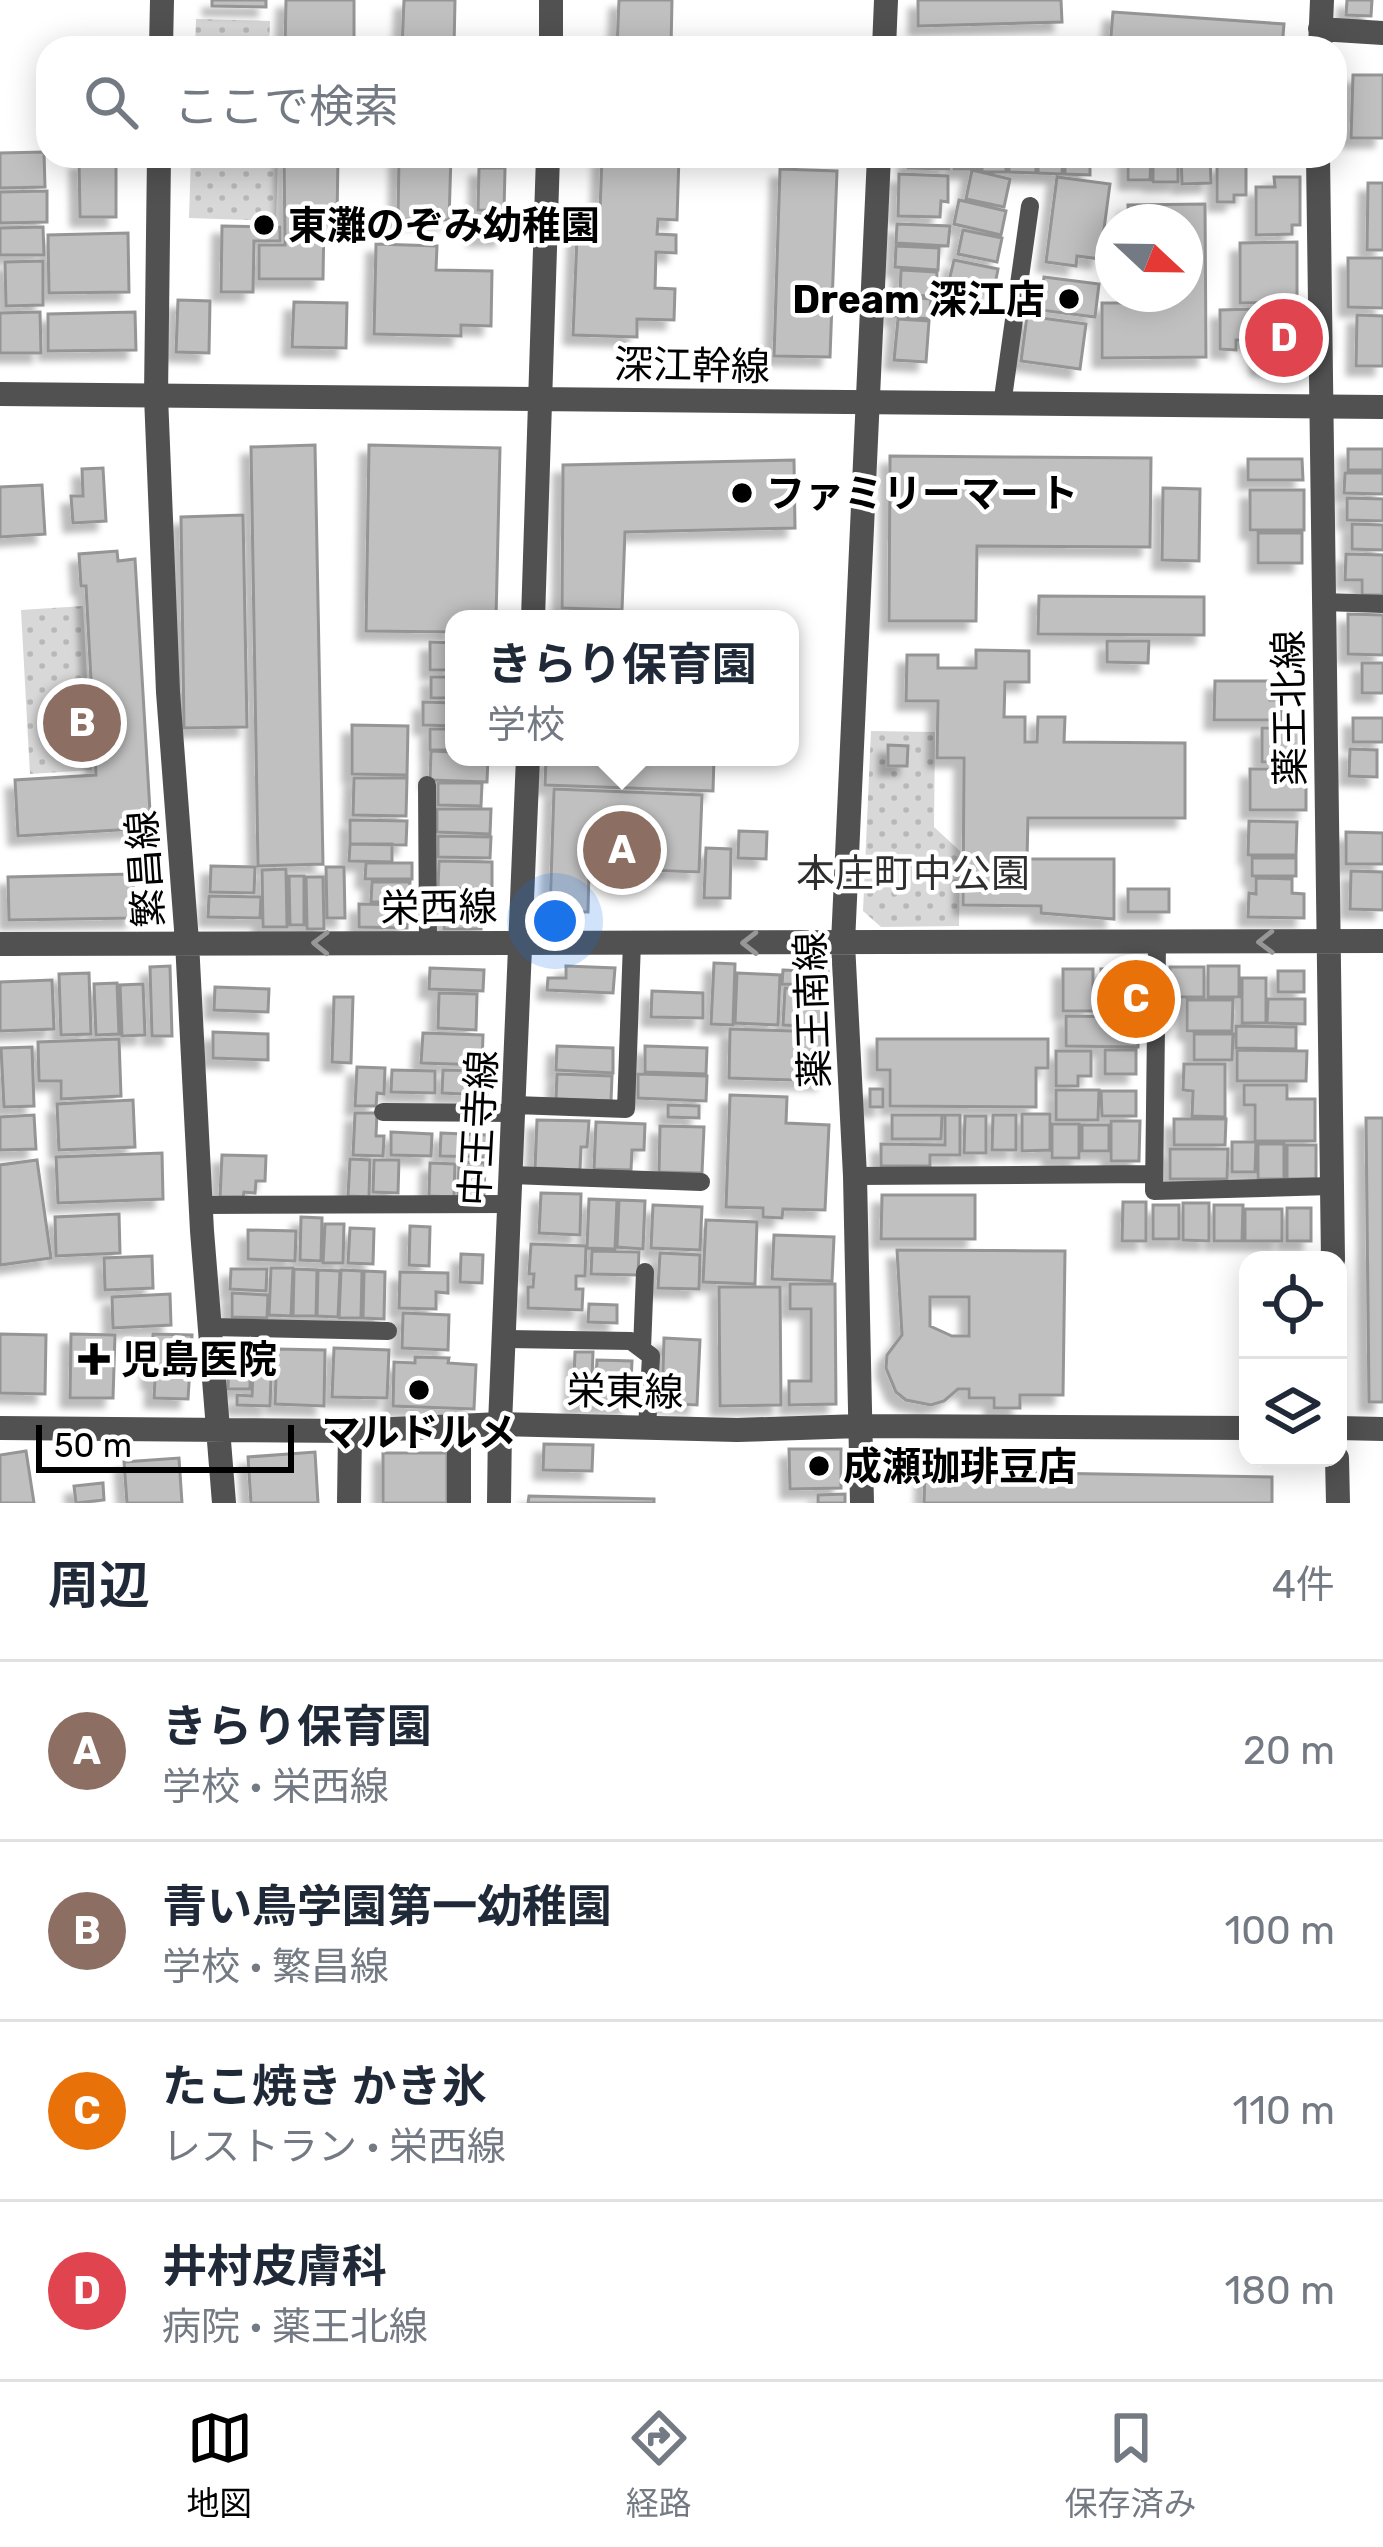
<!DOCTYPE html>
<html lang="ja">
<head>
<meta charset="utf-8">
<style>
	:root { --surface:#fff; --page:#f2f2f3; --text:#1f2937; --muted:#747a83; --line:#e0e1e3; --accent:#000 }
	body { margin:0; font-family:Rubik,"Noto Sans JP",sans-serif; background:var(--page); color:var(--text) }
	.controls { position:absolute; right:36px; bottom:36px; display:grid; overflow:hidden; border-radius:24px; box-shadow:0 6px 30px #0003 }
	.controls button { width:108px; height:108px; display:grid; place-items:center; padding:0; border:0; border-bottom:3px solid var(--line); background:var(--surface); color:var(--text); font:60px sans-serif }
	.compass { position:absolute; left:1095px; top:204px; width:108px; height:108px; border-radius:50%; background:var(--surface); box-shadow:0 6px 30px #0003; rotate:112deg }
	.scale { position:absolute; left:36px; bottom:30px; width:258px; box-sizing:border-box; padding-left:12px; border:6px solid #000; border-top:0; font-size:33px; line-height:42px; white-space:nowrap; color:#000; -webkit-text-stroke:9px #fff; paint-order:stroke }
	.you { position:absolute; left:555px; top:921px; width:42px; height:42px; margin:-30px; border:9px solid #fff; border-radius:50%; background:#1a73e8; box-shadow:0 0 0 18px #1a73e833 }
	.badge { display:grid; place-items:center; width:78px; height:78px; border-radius:50%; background:var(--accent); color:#fff; font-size:39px; font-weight:700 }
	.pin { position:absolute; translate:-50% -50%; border:6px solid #fff; box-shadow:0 3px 12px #0006 }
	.popup { position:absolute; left:445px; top:610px; width:354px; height:156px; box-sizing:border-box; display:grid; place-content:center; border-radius:24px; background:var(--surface); filter:drop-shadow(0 3px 9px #0005); font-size:39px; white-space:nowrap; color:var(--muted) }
	.popup b { font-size:45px; color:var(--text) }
	.popup::after { content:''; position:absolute; left:50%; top:100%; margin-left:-24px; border:24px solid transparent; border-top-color:var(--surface) }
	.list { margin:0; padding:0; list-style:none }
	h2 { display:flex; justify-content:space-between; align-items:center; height:156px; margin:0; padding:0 48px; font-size:51px }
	h2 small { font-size:39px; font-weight:400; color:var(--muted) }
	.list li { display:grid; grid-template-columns:78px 1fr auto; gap:36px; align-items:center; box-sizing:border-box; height:180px; padding:0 48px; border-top:3px solid var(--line) }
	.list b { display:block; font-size:45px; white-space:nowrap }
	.list p { margin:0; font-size:39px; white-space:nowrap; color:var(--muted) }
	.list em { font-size:39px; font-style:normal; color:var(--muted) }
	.icon { flex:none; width:66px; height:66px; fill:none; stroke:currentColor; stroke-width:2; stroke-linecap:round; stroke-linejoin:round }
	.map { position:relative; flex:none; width:1383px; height:1503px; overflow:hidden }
	.search { position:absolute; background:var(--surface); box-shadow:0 6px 30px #0003; left:36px; right:36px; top:36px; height:132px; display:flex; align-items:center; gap:30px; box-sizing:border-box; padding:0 42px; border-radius:36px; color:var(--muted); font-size:45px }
	.sheet { height:876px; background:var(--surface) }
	nav { display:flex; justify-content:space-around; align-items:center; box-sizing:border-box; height:168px; border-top:3px solid var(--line); background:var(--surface); font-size:33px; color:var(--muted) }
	nav a { display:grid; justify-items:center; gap:6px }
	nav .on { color:var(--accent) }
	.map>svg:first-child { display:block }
	.green { fill:url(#green-dots) }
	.building { fill:#c0c0c0; stroke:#959595; stroke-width:3; fill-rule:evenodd; filter:url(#shadow) }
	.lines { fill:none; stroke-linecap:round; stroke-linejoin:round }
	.service { stroke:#515151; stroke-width:18 }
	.minor { stroke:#515151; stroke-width:24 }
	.tertiary { stroke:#515151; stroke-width:24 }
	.oneway { stroke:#979797 }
	.poi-dot { fill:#000; stroke:#fff; stroke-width:4.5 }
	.labels { text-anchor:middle; stroke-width:9; stroke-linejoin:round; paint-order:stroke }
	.poi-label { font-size:39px; font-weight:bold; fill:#000; stroke:#fff; text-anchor:start }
	.street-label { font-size:39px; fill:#000; stroke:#fff }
	.park-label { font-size:39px; fill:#2f2f2f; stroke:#fff }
</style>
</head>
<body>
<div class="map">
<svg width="1383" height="1503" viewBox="0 0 1383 1503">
	<defs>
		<pattern id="green-dots" width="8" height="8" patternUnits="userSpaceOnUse" patternTransform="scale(3)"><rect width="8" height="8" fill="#d8d8d8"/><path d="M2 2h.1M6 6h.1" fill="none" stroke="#b8b8b8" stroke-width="1.8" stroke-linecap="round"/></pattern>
		<filter id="shadow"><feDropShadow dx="-9" dy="9" stdDeviation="3" flood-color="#0004"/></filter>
	</defs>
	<rect width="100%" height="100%" fill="#fff"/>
	<path class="green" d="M196,19L270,21L269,48H195Z
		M191,156H278L276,221L189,218Z
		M83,606L92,770L30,774L21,610Z
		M871,731L935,732L934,827L960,851L959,926L881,927L863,911Z"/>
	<path class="building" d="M212,0H266V7L212,6Z
		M286,0H354V46L285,48Z
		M404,0H455L454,48H402Z
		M619,0H672L671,48H617Z
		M918,0H1061L1062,22L918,26Z
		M1347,0H1372L1371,16L1346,15Z
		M1113,12L1284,24L1282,48H1110Z
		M912,41L948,43V48H911Z
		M1353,75H1383V138H1351Z
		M44,152L45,187L0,188V153Z
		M284,156H338L337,219H324L323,279H259V245H285Z
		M399,156H451L449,220L398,219Z
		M602,156H679L677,220L658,219L657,234L676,235V253L656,252L655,288L675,289L674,320L637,319V337L573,335L578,212H600Z
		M908,156H949V169L908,168Z
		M955,156H980V169H954Z
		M982,156H1006V172H982Z
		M1009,156H1036V173L1009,172Z
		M1038,156H1063L1062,174L1038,173Z
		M1065,156H1090V175L1065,174Z
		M1128,156H1151L1150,180H1128Z
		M1153,156H1178V182H1153Z
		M1181,156H1210L1211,183L1182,184Z
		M79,160H116V217H80Z
		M1217,164H1246V195H1234V202H1217Z
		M479,168H505L504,211L478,210Z
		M780,169L837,171L830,357L774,356Z
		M972,170L1010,179L1004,207L966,199Z
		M899,174L948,176V202L941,201L940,217L898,216Z
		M1057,177L1110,184L1100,259L1077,256L1076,266L1046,262Z
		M1274,177H1300V225H1292V234L1256,235V187H1275Z
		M1368,183H1383V250H1367Z
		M47,191V222L0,223V192Z
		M959,200L1006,211L1001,235L954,224Z
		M1205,204L1206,357L1102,358V303H1129V294H1185V222H1128V205Z
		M478,215H505L504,237H477Z
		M897,224L950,226L948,246L896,243Z
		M222,226L280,227V241H254L253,292H221Z
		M43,227L44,255H0V228Z
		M963,230L1002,238L997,262L958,254Z
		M128,233L129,292L49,293L48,235Z
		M1297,242V302L1240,303V243Z
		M376,244L437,246L436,270L492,271L491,326L461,325V336L374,334Z
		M896,246L939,248L938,270L895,267Z
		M1348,258H1383V308L1348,307Z
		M954,260L998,269L994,290L949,281Z
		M43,261V305L6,306L5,262Z
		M901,270L937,272L936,296L900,295Z
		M1044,277L1099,284L1095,317L1040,310Z
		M895,296L931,299L929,319L893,316Z
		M178,300L210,301L209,353L176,352Z
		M294,302L347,303L346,348L292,347Z
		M1254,309V340H1236V350L1220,349V310Z
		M40,312L41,353H0V313Z
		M135,312L136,350L48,351V314Z
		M1260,312H1301L1302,365L1260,366Z
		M1357,315L1383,316V366H1356Z
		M1027,316L1086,324L1080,369L1021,361Z
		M898,319L929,321L926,362L894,360Z
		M315,445L323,864L258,866L251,447Z
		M369,445L500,448L496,619H454V632L366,631Z
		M1348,449H1383V470H1348Z
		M890,456L1151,458L1150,547L977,546L976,621H889Z
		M1248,459H1302L1303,480H1248Z
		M794,460L795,528L625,532L622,610L562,608L563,465Z
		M103,468L106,521L73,523L71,496H83L82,469Z
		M1345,473H1383V494L1344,493Z
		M42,485L45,534L0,537V487Z
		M1163,488L1200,489L1199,561L1162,560Z
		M1250,490H1304V530H1250Z
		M1347,498L1383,499V521L1347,520Z
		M243,515L247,727L184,728L181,517Z
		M1352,524L1383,525V550L1352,549Z
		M1258,533H1302V563H1258Z
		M117,551L118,561L135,559L151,828L18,836L15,780L96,775L86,586H81L79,554Z
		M1346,554L1383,555V595H1362V580H1345Z
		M1039,596L1204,597V635L1038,634Z
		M1348,614L1383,615V655L1348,654Z
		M1107,641H1149L1148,663L1107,662Z
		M430,642L454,643V670H430Z
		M976,650L1029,651V682H1005L1004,717H1025V742H1037L1038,717H1065L1064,742L1185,743V818H1028L1027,859H1114V919L1041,913V906L963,905L964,758H937L938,701H906L907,655H938V668H976Z
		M1362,663H1383V693H1362Z
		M431,677H454V698H431Z
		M1215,681H1270V700H1281V720H1214Z
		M423,702L454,703V726L423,725Z
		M1353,718H1383V742H1353Z
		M352,725L408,726L407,775L352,774Z
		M1262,728H1305V762H1262Z
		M430,729H454V750H430Z
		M888,745L908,746L907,766H888Z
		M1350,749L1377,750V777L1349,776Z
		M431,751L454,752V757H488L487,782L430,780Z
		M546,757H714L713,791L545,785Z
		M1250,769H1306V810H1250Z
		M354,778H407L406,816L353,815Z
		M438,783H482L481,806L438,805Z
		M554,789L702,795L699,872L589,868L588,912L550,911Z
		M437,809H491L490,834L437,832Z
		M350,820L407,821L406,845L350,844Z
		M1249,821L1297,822L1296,855H1248Z
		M739,831L767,832L766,859L738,858Z
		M1346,832L1383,833V864H1346Z
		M438,836L491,837L490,858L438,857Z
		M350,844H392V862L349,861Z
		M706,848L731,849L730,898H704Z
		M1252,858H1296V876H1252Z
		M439,861L492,862V889L438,888Z
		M366,863H412V879H365Z
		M211,866L255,867L254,893L210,892Z
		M326,867H344L345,918H327Z
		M286,869L287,927H263L262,870Z
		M1351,871L1383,872V910L1350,909Z
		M133,874L134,918L9,920L8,877Z
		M289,876H304V925H290Z
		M306,877H323L324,929H307Z
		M1256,878L1292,879V893L1304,894V918L1248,917L1249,893L1256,894Z
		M372,882H410L409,902H371Z
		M1128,889H1169V912H1128Z
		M437,891L493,892L492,909L437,908Z
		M209,896L261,897L260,918L208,917Z
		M359,904L408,905L407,928L359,927Z
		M445,912L481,913V929H444Z
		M714,963L735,964L733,1025L711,1024Z
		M170,966L172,1036H152L150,967Z
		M566,966L615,968L613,993L547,990L548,978H566Z
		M1208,966H1239V997H1208Z
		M1170,967H1204V997H1170Z
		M430,968L484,970L483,991L429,989Z
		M1144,968V1011H1101V969Z
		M1063,969H1093V1011H1063Z
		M783,970L828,972V985L782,984Z
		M1278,971H1304V992H1278Z
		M89,973L91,1034L61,1035L59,974Z
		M737,973L780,975L778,1025L735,1023Z
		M1242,978H1266V1023H1242Z
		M52,980L54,1029L0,1031V982Z
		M117,983L119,1034L96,1035L94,984Z
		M143,984L145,1035L122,1036L120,985Z
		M215,987L269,989L268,1012L214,1010Z
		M785,988L824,989L823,1027L783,1025Z
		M652,991L703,993V1018L651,1017Z
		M439,993L477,994L476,1030L438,1028Z
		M334,997H353L351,1063L332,1062Z
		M1268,999H1305V1024L1267,1023Z
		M1187,1000H1233L1232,1031H1187Z
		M1066,1016L1139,1017L1138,1047L1066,1046Z
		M1236,1026L1296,1027V1049L1236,1048Z
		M730,1029L826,1032L825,1081L729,1078Z
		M213,1032L268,1034V1060L213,1058Z
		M423,1033L483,1035L482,1065L421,1063Z
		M1194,1034H1233L1232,1060H1194Z
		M119,1039L121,1096L61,1099V1081H39L38,1042Z
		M877,1039H1048V1068H1036V1107L890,1106V1070H877Z
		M557,1046L613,1048V1073L556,1070Z
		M645,1046L707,1048L706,1074L645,1072Z
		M32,1047L34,1106L4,1107L1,1048Z
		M1105,1050H1136V1074H1105Z
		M1237,1050L1307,1051L1306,1081H1237Z
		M1056,1051H1091V1076H1078V1086H1056Z
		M1184,1064H1225V1117L1192,1116L1193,1091L1183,1090Z
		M357,1067L385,1068L384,1094L377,1093L376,1106H355Z
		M392,1070L435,1071V1093L391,1092Z
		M443,1070L488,1071L487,1095L442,1093Z
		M557,1074L612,1076L611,1101L556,1099Z
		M638,1074L707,1076L706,1101L638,1098Z
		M1244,1085H1287V1099H1315V1141H1255V1105H1244Z
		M870,1089H883V1107H870Z
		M1056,1090H1099L1098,1120H1056Z
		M1101,1091H1136V1116H1102Z
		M730,1095L787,1097L786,1123L829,1125L825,1210L783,1209L782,1218L763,1217V1208L726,1207Z
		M133,1100L135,1147L59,1150L57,1104Z
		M668,1105L699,1106V1118L668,1117Z
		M355,1113H377L376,1136H384L383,1156L353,1155Z
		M1022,1114H1050V1150L1022,1151Z
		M34,1115L36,1149L0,1150V1117Z
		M892,1115H942L941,1139H892Z
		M945,1115H960V1155H930V1166H881V1144L945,1145Z
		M993,1115H1016V1150H992Z
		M965,1116H986V1153H964Z
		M1366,1118H1383V1402H1369Z
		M1174,1119H1226L1225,1145H1174Z
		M537,1120L589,1121L587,1147H581L580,1170L535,1168Z
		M1111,1121H1140L1139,1161H1111Z
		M596,1122L645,1124L644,1150H632L631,1170L594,1169Z
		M1052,1124H1079V1158H1052Z
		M1082,1125H1109V1151H1082Z
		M660,1126L704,1127L702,1173L659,1172Z
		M391,1132L432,1134L431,1156L391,1155Z
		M441,1133L487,1135L485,1157L440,1156Z
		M1232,1142H1256L1255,1172H1232Z
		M1258,1144H1284V1179H1258Z
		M1287,1145H1316V1179H1287Z
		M1170,1149H1228L1227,1179H1170Z
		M162,1153L163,1199L58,1203L56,1157Z
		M222,1155L266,1156L265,1181H256L255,1193L244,1192L243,1197H220Z
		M350,1159L370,1160L369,1197L348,1196Z
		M37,1160L51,1258L0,1265V1165Z
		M374,1160H399L398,1193L373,1192Z
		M459,1162L485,1163L484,1197L458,1196Z
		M430,1163L455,1164L454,1197L429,1196Z
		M541,1193L581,1194L580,1235L539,1233Z
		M882,1195H975V1239H881Z
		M589,1199L617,1200L615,1249L587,1248Z
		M619,1200L645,1201L643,1249L617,1247Z
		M1123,1202H1146V1241H1122Z
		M1183,1203H1209V1241L1183,1240Z
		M653,1205L702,1207L700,1250L651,1248Z
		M1153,1205H1179V1239H1153Z
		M1214,1205H1243L1242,1241H1214Z
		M1287,1208H1311V1241H1287Z
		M1245,1209H1282V1241H1245Z
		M119,1214L120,1253L56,1256L55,1217Z
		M301,1217L322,1218L321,1261L300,1260Z
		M706,1220L757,1222L755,1284L703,1282Z
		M325,1224H344L343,1263H323Z
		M410,1226L430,1227L429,1266L409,1265Z
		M350,1228L374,1229L373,1264L348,1263Z
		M248,1230L296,1231L295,1261L248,1259Z
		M774,1235L834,1237L832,1281L772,1279Z
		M531,1244L586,1246L585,1276H576V1289H583L582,1310L528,1308V1287H533L534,1274H529Z
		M897,1250L1065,1251L1063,1395H1020V1408H994V1398H969V1389H958L944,1401L931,1405L906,1400L896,1392L886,1368L887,1355L902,1335ZM930,1297H969V1336H952L930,1326Z
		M592,1251L639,1252L638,1275L591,1274Z
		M660,1253L700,1255L699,1289L658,1288Z
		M461,1254L483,1255L482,1283L460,1282Z
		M152,1256L153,1288L105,1290L104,1258Z
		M271,1268H293L291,1316L269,1315Z
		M231,1269H267L266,1291L230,1289Z
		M294,1269L317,1270L316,1316H293Z
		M318,1270L340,1271L338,1317L317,1316Z
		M341,1270L362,1271L361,1318H339Z
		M364,1271L385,1272L384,1319L363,1318Z
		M400,1272L448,1273V1293L436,1292V1309L399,1308Z
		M790,1284H835L836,1404L789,1405V1381H811V1309H790Z
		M719,1287H780L781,1405L720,1406Z
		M232,1293L268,1295L267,1318L232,1317Z
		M170,1294L171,1325L113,1328L112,1297Z
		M589,1304L617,1305V1323L588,1322Z
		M403,1313L449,1315L448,1350L402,1348Z
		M0,1334L46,1335L45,1394L0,1393Z
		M71,1334L115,1335L113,1398H70Z
		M153,1334L192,1335L188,1399L154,1398L155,1379H150Z
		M664,1338L700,1340L697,1405L662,1403Z
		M229,1344H251L250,1389H228Z
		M254,1348H272L270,1406L237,1405V1395L252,1396Z
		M334,1348L389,1350L387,1398L332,1397Z
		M277,1349L325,1350L324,1406L275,1404Z
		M575,1352H593L591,1405L573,1404Z
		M415,1357L449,1358L448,1363L476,1365L474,1409L393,1406L394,1362L415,1363Z
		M597,1360L632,1361L630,1405L595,1404Z
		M544,1444L593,1445L592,1471L543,1470Z
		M789,1449H841V1488L790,1489Z
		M26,1451L34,1503H0V1455Z
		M315,1452L318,1503H251L248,1457Z
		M383,1453H447V1503H383Z
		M179,1458L182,1503H127L124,1462Z
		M925,1471L1272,1477V1503H924Z
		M103,1483L104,1500L76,1503L74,1486Z
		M845,1494V1503H818V1495Z
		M529,1496L654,1499V1503H528Z"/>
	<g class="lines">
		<path class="service" d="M1002,405L1030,206
			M1323,602L1383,604
			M427,785L428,944
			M1157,944L1154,1191L1332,1186
			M515,1105L626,1109L632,942
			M383,1112L514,1113
			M511,1175L701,1182
			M855,1176L1154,1174
			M201,1205L510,1204
			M211,1327L388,1331
			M504,1339L631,1341L651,1356L647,1428
			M642,1349L645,1272"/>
		<path class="minor" d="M1320,29L1383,33
			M161,48L162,0
			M884,48L886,0
			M1320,48L1322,0
			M159,156L156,396L168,692L187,942L202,1231L224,1503
			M1318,156L1333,1260
			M0,944L1383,941
			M459,1426V1503
			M0,1428L350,1431L500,1424L737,1430L860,1426L1248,1428
			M1338,1428L1383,1429
			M1337,1458L1338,1503
			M349,1503L350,1431
			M499,1503L500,1424
			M862,1503L855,1176L843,943L879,156"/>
		<path class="tertiary" d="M551,48V0
			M0,394L1383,407
			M533,619L548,156
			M500,1424L528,757"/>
	</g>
	<defs><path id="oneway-chevron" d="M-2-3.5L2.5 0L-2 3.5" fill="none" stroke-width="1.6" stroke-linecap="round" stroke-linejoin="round" transform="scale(3)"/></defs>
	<g class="oneway">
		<use href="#oneway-chevron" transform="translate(1266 942) rotate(179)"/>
		<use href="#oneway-chevron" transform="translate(321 943) rotate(-179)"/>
		<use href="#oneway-chevron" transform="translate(750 943) rotate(-180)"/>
	</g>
	<g class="poi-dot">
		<circle cx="264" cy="225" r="12"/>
		<circle cx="1069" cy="299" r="12"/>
		<circle cx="742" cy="493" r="12"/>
		<path d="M88 1341h12v12h12v12h-12v12h-12v-12h-12v-12h12z"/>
		<circle cx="419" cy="1390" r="12"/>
		<circle cx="819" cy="1466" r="12"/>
	</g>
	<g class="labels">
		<g class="poi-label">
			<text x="288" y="239">東灘のぞみ幼稚園</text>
			<text x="1045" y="313" text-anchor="end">Dream 深江店</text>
			<text x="766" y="507">ファミリーマート</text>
			<text x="121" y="1373">児島医院</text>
			<text x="419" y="1446" text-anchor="middle">マルドルメ</text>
			<text x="843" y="1480">成瀬珈琲豆店</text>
		</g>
		<g class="street-label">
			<text transform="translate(692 365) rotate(1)" y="14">深江幹線</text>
			<text transform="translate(1289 708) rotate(-91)" y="14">薬王北線</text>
			<text transform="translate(145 869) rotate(-94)" y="14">繁昌線</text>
			<text transform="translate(439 907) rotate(-1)" y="14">栄西線</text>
			<text transform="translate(812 1010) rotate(-92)" y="14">薬王南線</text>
			<text transform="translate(478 1128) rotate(-87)" y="14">中王寺線</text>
			<text transform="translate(625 1391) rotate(1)" y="14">栄東線</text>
		</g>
		<g class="park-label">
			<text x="913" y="887">本庄町中公園</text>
		</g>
	</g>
</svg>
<div class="controls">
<button><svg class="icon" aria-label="locate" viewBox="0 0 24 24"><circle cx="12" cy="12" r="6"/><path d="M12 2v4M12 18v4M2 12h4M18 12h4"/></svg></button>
<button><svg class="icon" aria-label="layers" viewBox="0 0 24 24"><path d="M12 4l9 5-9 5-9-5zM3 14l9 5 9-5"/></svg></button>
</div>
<svg class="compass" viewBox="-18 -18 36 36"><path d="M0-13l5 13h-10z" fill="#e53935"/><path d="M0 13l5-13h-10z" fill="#747a83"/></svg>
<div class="scale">50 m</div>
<div class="you"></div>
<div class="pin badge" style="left:622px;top:850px;background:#8d6e63">A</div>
<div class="popup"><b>きらり保育園</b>学校</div>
<div class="pin badge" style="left:82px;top:723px;background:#8d6e63">B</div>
<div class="pin badge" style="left:1136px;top:999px;background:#e8710a">C</div>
<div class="pin badge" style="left:1284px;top:338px;background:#e0444e">D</div>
<div class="search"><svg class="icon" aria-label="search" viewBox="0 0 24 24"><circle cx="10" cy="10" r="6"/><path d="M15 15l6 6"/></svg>ここで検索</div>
</div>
<section class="sheet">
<h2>周辺<small>4件</small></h2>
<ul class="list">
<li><span class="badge" style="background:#8d6e63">A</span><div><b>きらり保育園</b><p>学校 · 栄西線</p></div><em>20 m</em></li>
<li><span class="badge" style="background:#8d6e63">B</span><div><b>青い鳥学園第一幼稚園</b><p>学校 · 繁昌線</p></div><em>100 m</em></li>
<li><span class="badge" style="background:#e8710a">C</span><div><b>たこ焼き かき氷</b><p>レストラン · 栄西線</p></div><em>110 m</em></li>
<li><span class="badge" style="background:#e0444e">D</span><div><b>井村皮膚科</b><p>病院 · 薬王北線</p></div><em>180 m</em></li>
</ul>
</section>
<nav>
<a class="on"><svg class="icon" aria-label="map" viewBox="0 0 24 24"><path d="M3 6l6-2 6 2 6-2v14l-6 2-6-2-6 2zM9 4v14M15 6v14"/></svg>地図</a>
<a><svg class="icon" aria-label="directions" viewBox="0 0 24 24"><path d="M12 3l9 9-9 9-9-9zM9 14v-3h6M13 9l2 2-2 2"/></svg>経路</a>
<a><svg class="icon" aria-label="saved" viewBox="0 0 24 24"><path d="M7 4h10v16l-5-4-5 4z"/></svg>保存済み</a>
</nav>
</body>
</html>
